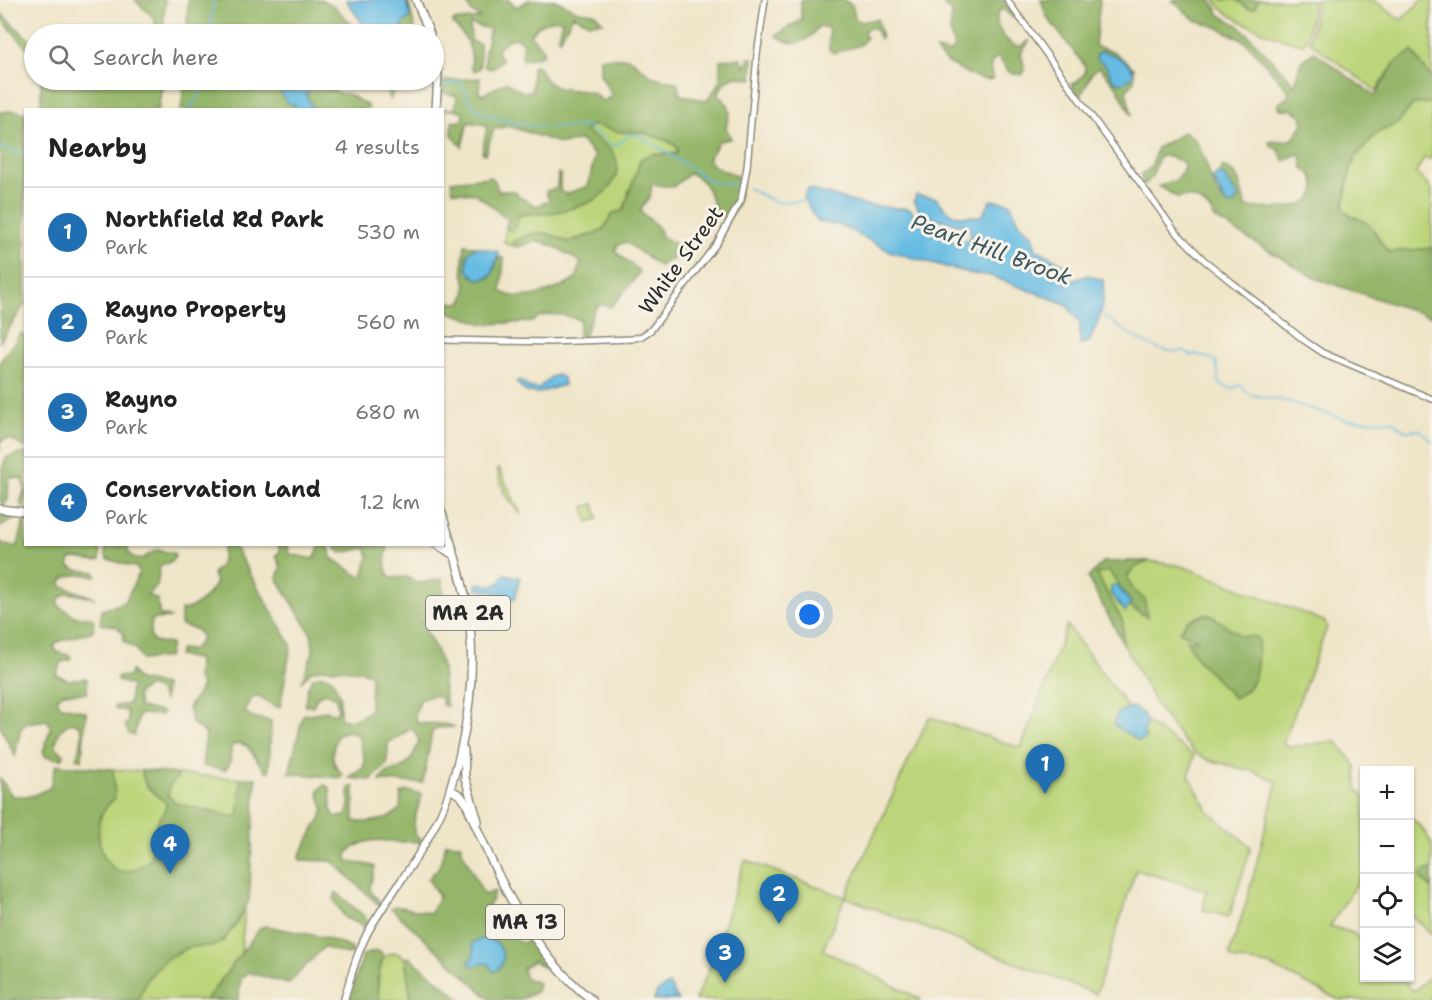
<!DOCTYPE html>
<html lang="en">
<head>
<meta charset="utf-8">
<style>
	:root { --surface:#fff; --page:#f6f6f6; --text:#222; --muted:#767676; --line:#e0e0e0; --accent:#1f6fb2 }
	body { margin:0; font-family:"Shantell Sans",sans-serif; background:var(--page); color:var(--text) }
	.controls { position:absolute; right:18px; bottom:18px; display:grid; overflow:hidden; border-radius:0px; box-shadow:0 2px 4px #0004 }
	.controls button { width:54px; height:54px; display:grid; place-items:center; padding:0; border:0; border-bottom:2px solid var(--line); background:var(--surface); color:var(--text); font:30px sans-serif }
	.you { position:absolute; left:810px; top:615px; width:21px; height:21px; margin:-15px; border:4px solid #fff; border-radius:50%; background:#1a73e8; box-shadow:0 0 0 9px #1a73e833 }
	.badge { display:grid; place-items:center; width:39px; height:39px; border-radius:50%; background:var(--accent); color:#fff; font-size:20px; font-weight:700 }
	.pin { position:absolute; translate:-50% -50px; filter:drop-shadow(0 2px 3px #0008) }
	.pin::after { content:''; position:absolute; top:32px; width:21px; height:18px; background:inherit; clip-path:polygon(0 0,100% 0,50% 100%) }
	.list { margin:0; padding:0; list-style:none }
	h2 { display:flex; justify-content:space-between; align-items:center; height:78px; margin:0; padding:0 24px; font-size:26px }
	h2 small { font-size:20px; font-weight:400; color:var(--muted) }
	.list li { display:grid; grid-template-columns:39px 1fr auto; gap:18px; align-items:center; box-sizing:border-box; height:90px; padding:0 24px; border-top:2px solid var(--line) }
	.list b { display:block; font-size:22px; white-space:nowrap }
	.list p { margin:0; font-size:20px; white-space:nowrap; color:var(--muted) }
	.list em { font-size:20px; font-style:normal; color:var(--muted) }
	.icon { flex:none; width:33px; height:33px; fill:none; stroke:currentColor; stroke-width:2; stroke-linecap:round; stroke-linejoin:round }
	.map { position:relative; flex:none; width:1432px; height:1000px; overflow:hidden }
	.search { position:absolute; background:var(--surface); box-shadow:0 2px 4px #0004; left:24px; top:24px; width:420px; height:66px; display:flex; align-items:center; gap:15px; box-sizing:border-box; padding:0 21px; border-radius:33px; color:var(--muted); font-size:22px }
	.panel { position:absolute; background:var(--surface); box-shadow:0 2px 4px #0004; left:24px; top:108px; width:420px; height:438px; border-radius:0px }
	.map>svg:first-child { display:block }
	.green { fill:#bcd57a; stroke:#748052; stroke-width:1.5 }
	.forest { fill:#95b66a; stroke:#60704a; stroke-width:1.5 }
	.water { fill:#66bce3; stroke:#487487; stroke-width:1.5 }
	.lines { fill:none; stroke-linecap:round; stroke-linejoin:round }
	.stream { stroke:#66bce3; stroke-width:1.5 }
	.tertiary-casing { stroke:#8d887a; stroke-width:8 }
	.secondary-casing { stroke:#8d887a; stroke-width:9 }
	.primary-casing { stroke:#8d887a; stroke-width:10 }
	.tertiary { stroke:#fff; stroke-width:5 }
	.secondary { stroke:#fff; stroke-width:6 }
	.primary { stroke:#fff; stroke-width:7 }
	.labels { text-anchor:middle; stroke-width:6; stroke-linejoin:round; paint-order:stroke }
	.shield { fill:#f7f3e8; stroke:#686764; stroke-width:1.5 }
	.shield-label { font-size:20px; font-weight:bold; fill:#2b2b2b }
	.street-label { font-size:21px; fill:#2b2b2b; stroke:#f7f3e8 }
	.water-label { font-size:22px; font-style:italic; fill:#3d5662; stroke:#f7f3e8 }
</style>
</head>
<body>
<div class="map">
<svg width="1432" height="1000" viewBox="0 0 1432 1000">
	<rect width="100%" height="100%" fill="#f7f3e8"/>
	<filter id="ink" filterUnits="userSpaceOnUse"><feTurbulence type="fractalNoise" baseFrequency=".0167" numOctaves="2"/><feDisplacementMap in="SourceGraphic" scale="12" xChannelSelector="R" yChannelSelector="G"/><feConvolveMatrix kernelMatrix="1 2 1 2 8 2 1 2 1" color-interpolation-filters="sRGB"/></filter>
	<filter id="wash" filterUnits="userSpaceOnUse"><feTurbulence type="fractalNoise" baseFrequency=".008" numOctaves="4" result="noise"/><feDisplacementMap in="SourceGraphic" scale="24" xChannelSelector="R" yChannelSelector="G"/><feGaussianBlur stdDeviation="1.35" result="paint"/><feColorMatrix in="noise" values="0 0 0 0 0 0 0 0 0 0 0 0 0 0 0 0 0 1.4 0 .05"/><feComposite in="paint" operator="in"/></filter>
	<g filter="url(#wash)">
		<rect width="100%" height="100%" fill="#efe5c9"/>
		<path class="green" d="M1215,0H1314L1307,40L1303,44C1284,41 1222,18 1215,0Z
			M1317,0H1373L1401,20L1422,0H1432V79L1412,51L1387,74L1376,91L1310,42Z
			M1426,102L1432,103V159L1424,158L1416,173L1432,190V248L1389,252C1380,244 1379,235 1372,228C1365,220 1354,217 1345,213L1343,208L1351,168L1356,157L1377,133L1398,123L1413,104Z
			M591,124L621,132H641L666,140L676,146L678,152L676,154H652L628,192L627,206L623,211L602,231L568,242L558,238L513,242L512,245H508L504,242L506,228L511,230L519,215L548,213L571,207L616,177L584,130Z
			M499,468L521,515L505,495L497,470Z
			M594,504L598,519L588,522L584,507Z
			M1149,561L1182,566L1324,621L1327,627L1283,744L1291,747L1336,741L1356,766L1357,789L1364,796V876L1361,877L1330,926L1353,933L1364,944V978H1400L1414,991L1432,975V1000H1339L1269,965L1233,959L1229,955L1247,901L1277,782L1255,772L1209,760L1196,754L1182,739L1158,708L1088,578L1103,562Z
			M1067,625L1128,708L1194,756L1189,776L1209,812L1251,847L1229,917L1203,910L1206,890L1136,870L1096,994L845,897L823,950L922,1000H695L710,967L745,860L845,897L929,717L1021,748Z
			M56,765L256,780L237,1000H0L46,818Z
			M1410,817L1421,827L1432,844V935L1410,913Z
			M392,953H397L405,958L411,1000H379C378,984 378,973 383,958Z"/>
		<path class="forest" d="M135,0H165L163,34H152L156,28L155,19Z
			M188,0H322L334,6L361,34H187Z
			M405,0H408L416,34H410L402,27L403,22L410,17V10Z
			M467,0H509L517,7L529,0H555L578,11L594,13L603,22L589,23L573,15L560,39L558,38L563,21C552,16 536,25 530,35L543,49V55L523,60C520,51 528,45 517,38L509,39L499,47L497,53L502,60L492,69L485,67V51L490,29L470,24L471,41L480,44V68L474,71L471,68C474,49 466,36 453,24V21L480,18L470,10Z
			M801,0H844L852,5L855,18L861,22L877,19L882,37L880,39L876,30L870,27L864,31L866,38L860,45L833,53L829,49V28L819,26C808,42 794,50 776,35L801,20Z
			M938,0H1004L1016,17L1013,18L1002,8C989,21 1004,43 1019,47L1030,40L1021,53L1025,71L1022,75L1010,73L998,57C989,63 989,69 993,79C980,83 941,62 936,50L949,53L954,48L950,33L952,12Z
			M1041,0H1100L1095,46L1114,52L1134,68V81L1126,91L1132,116L1117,87L1099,67L1092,73L1081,96L1078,95L1071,84L1076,83L1085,73V66L1047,17Z
			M1172,0H1211L1220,15L1241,27L1295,85L1300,63L1314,52L1375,96L1394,64L1412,51L1432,79V103L1413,104L1398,123L1377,133L1356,157L1351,168L1343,208C1347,217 1360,217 1368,224C1377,231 1379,244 1389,252L1432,248V317L1315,278L1214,218C1210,205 1192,193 1178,198L1159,186C1171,183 1184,179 1184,164L1180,160L1161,155C1153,165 1157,175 1145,184L1143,182L1141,175L1151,167L1157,148L1184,132C1209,141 1206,193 1230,206L1239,197L1219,174L1222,167C1242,171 1240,192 1246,207C1263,209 1313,213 1315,188C1316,178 1310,173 1303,168L1301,155L1297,154L1284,161L1279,150L1271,146L1269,142L1292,140L1303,124L1301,115L1291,109H1280L1278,104L1289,96L1288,90L1246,42L1217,27L1195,20Z
			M1236,0H1258V1L1255,8L1249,9Z
			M0,12L34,44V56L0,17Z
			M600,58H629L653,77L677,83L681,95L707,101L720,82V60L741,58L745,67L749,58H753L752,79L735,76L723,84L718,95L728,105L730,112L726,127L731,139L719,141L708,159C715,173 733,169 742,181L737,206L729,219H724C706,204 716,185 690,173L673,187L652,184L650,196L640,211L658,227L661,236L684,249L682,254L659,266L626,242L618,245L615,251L639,271L637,276L611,307L602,304L595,308L583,338L578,335L580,320C566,315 543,310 532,322L484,324L443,310V302L461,303C469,291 465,282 463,270C462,262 464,253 465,245L476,247L468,253C465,270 471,284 491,277L499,257L504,258L501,291C519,305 558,290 576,279L581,263C572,256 547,241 536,241C530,242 523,246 517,247L512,245L513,242C540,229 541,230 568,242L602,231L613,213L623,211L641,158L652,154H676L678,151L676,146L666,140L641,132H621L591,125L585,131C601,142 623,151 616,175C608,203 568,211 542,214C535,215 527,213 519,215L516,226L511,230L506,228L508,219L476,194L453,191L451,181L490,177L495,181L498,191H515L519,197L536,206L549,201L546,191L557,188L558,173L560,174V191L566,194L588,186L595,156L580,140L562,144L509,126L494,129L485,154L482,152L487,128L486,125L468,122L462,147L452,135V122L462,121L464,117L462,111L442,109H455L457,96L443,93V81L480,78L479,92L482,95L506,82L524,93L532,90V67L535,65L539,67C550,96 568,86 592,93C597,95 599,99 603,102L612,95L600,74Z
			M41,80H163L158,110L41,109Z
			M185,80H324L326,87L341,94H348L368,106V109L181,110Z
			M375,80L394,83L391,100L384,87Z
			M15,111L25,113V304L0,342V112Z
			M21,333L26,337L25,448L11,439H5L0,442V452V362Z
			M25,453H26L25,508L20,504L25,488L22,479L9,477L8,499L4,505L0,501L3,465L7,457Z
			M0,513L13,515V520L0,527Z
			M25,515L26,544L100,545V560L97,561L74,558L69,560V566L76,570L95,572L96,576C83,575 69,572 61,582V586L95,598L67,593L59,598L58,605L76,617H90L94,620L93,631L57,642L54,647L57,652L71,656V660L61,662L56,675L69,680L87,678V693H63L57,699L59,705L86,712L82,760L76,758L81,744L82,732L79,725L73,722C60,727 58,733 55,746L64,755L62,759L46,757L43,752L51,727L47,720L28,723L21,728L15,756L0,726V542L8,546H18Z
			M128,545V552L133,558L141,559L157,550L173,553L175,556L171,562L160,565L157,586L147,595L158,600L159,614L171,618L152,619L150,636L153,641L171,644L168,657L142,660L136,649L124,642L123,633L116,626L100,624L102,610L125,602L139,573L137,568L108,559L105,555L106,547Z
			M224,545L234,546L291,645L280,707L274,706L259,696L252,698L244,711L252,717L271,721L269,771H265L247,746L238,743L231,746L230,763L225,770L202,766L206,734L192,723L188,708L202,687L197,678L198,659L178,656L180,649L190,650L197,646L202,637L197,630L181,625V610C196,609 208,596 216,583L213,573L221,565Z
			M278,545H288L289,554L314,559L320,545H329L331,558L357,575L363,576L369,556L366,548L342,553L336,549V545H388C385,555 383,570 391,578L406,577L418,583L442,579L446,611L460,614V617L421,623L436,649L443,670V687L447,706L442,705V698L434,695L420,700L415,714L416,722C423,726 440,720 455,727L437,728L432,732L423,783L380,781C385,770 395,771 404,766C411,762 417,748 419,740L412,728L388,743L387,764L371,780L349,778L363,768L365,761L358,735L348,731L338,734C332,749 329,762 342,774L341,778L289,773L303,715L327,711L335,714L338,709L336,698L325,692L317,697L313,706H305L307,689L313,678L322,675L332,678L340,696V719C353,722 360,718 370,710L371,676C367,669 322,667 312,671C308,673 306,678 302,681L313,652L312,635L277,578L281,567L276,556L280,551Z
			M1149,561L1134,568L1127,577L1133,589L1145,600L1147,617L1129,606L1131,603L1109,571L1097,574L1123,622V642L1088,578L1103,562Z
			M1205,614L1212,616L1241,636L1257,637L1259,641C1257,665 1259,688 1234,698L1197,659L1185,637L1190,641L1197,639L1179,631L1187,621Z
			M131,671L138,680L165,685L164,701L159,690L149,686L138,693L136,698L138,699L139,707L163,712L160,715L139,714L134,735L129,734L125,725L128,722L127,711L115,709V706L129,704L131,685L117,681V677L130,676Z
			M56,765L113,769L115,798C111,802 106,806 103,812C98,820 98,830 99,839C105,872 125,882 151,858L156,823L165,811L166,803C154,792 142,788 142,770L176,774L178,777L170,785L168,796L176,803L234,817L239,813L240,782L243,778H256L249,900L238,921L223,941L214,946L190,947L166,959L148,978L138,1000H0V778L12,796H32L50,788Z
			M324,785L330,788L331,809L335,817L346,816L349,808V788L354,786V821C369,824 390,820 400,809L401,794L407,791L422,794L414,821L415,835L422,840L420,843C411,839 405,843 397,842C376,839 364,838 347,853V860C356,865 365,863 375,867L370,886L371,893L378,899L380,906L332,861L300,860V855L324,811L318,791Z
			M446,843L461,844L462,851L484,895L495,891L487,911L489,915L497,913L512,938L521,943L530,940L543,960L544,968L534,961L523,968L525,978L538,983L536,992L520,1000H491L391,908L394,906L431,913L439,896L428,879L439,867Z
			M1432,869V889L1420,877L1423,871Z
			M336,892L366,918L368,922L364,926L345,918L334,900Z
			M267,926C296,933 326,934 352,949L353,953L349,955L324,947L288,984L248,972L241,979L238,1000H206L261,927Z
			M376,951L382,953L383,958L377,980L379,1000H349L363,955Z
			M409,957L462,1000H411L405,958Z"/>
		<path class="water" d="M346,0H405L411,16L401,26L410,34H370Z
			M1102,51C1116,56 1126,59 1134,72L1132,77L1123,83L1114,81L1106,66L1096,58L1097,54Z
			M277,80H312L306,95L313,109H293L295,104L287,103L278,88Z
			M1217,174L1223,175L1239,197L1233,205L1226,204L1213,179Z
			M809,189L864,205L910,209L928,231L958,243L971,238L970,227L922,215L914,201L916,195L936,198C952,220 956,216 982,216L991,200L1010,203L1020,224L1032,235L1036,249L1065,265L1067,283L1088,275L1103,280C1106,307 1099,319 1089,342L1080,345V323L1066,304L988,275L972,274L892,252L840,225L818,222L804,199L806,191Z
			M476,247L499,252L492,275L483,279L475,278L467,270L468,253Z
			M557,375L563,378L564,385L538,393L526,392L516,382L519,380L529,387L538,389L551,377Z
			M504,574L520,577L515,599L489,591L477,590V583L494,586L501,581Z
			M1117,585L1131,603L1125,612L1111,594V586Z
			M1133,707L1143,714L1147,723L1143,733L1146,738L1139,741L1114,725C1114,713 1122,710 1133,707Z
			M484,938L497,943C505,953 506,964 494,972L488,963L472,966L469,963L474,954L472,943Z
			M669,984L678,1000H654L657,992Z"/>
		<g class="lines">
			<path class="stream" d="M214,0L211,20L215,34
				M432,85H434
				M444,86L455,82L463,85C465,90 467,98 470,102C490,128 557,129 587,126L613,146L622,142L628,135H639L712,182L740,185
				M188,110L197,99L207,80
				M0,147L26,155
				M748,188L775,202L806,201
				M1102,315C1127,332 1154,356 1185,351L1191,356L1196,354L1216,361L1220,384L1232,389L1240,385L1251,395L1286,401L1347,420L1393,421L1405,431L1420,430L1432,441"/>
		</g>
	</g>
	<g filter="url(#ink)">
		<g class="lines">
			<defs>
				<path id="tertiary" d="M1007,0L1175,231L1204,260L1305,341L1323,353L1432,399
					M442,340L550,342L632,339L642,336L651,330L717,243L741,200L747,167L757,55L765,0"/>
				<path id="secondary" d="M344,1000C351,976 357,952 369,930C397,882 433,843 450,789"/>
				<path id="primary" d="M416,0L430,34
					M434,46L438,75L436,110
					M0,509L26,512
					M442,513C451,545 463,578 468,611C477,669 468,733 450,789
					M436,544L454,555
					M464,750L465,778L478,821
					M450,789L461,796L466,803C496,873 530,953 592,1000"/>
			</defs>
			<use href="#tertiary" class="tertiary-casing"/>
			<use href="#secondary" class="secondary-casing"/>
			<use href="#primary" class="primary-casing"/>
			<use href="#tertiary" class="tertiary"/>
			<use href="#secondary" class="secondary"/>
			<use href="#primary" class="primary"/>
		</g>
	</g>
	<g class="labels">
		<g class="shield">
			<rect x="426" y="596" width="84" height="34" rx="4.5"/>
			<rect x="486" y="905" width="78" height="34" rx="4.5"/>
		</g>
		<g class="shield-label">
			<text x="468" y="620">MA 2A</text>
			<text x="525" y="929">MA 13</text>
		</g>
		<g class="street-label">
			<text transform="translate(681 260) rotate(-54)" y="7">White Street</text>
		</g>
		<g class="water-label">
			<text transform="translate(992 249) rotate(20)" y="8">Pearl Hill Brook</text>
		</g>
	</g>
</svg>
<div class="controls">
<button>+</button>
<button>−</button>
<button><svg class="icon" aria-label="locate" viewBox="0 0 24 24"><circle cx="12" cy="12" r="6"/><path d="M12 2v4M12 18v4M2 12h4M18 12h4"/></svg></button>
<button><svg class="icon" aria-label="layers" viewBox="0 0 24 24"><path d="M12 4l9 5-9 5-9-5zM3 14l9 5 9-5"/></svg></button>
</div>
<div class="you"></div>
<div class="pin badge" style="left:1045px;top:794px">1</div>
<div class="pin badge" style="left:779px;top:924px">2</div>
<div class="pin badge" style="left:725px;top:983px">3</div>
<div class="pin badge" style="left:170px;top:874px">4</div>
<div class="search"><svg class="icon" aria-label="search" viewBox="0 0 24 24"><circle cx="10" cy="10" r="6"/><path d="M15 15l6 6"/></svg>Search here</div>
<section class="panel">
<h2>Nearby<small>4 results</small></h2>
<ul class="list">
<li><span class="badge">1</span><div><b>Northfield Rd Park</b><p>Park</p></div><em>530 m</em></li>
<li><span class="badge">2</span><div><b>Rayno Property</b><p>Park</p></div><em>560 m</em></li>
<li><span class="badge">3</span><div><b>Rayno</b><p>Park</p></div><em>680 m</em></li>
<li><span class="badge">4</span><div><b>Conservation Land</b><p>Park</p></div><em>1.2 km</em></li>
</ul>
</section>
</div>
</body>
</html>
